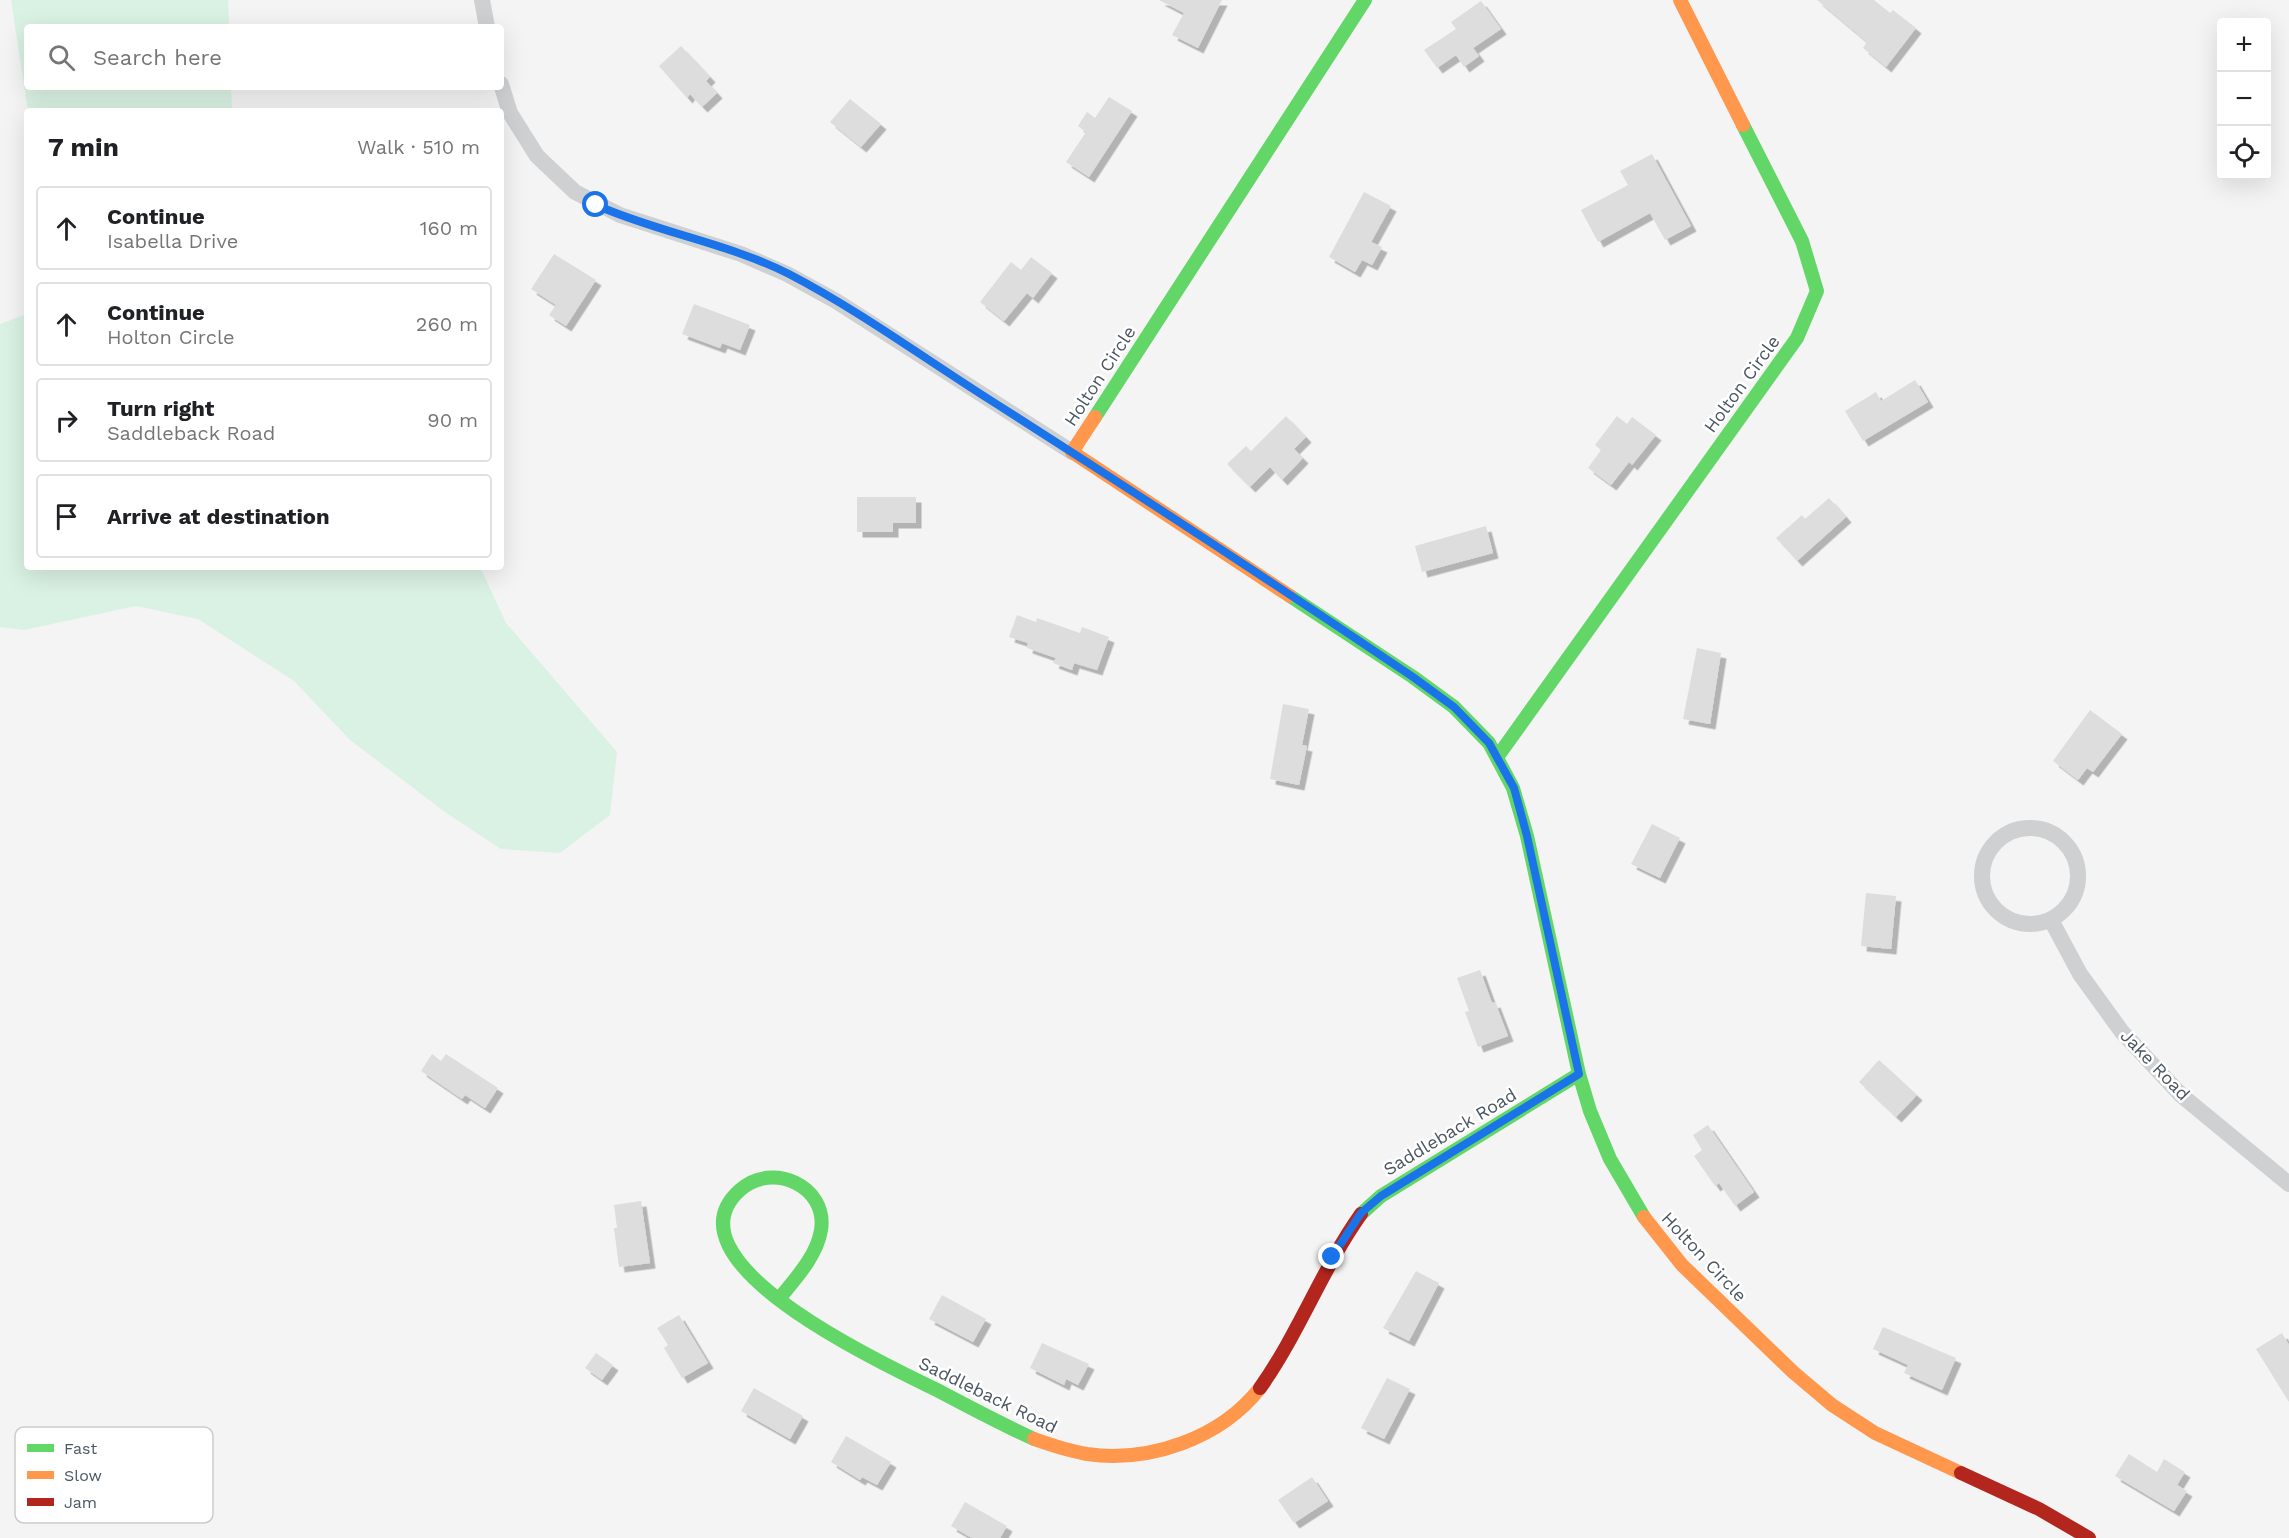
<!DOCTYPE html>
<html lang="en">
<head>
<meta charset="utf-8">
<style>
	:root { --surface:#fff; --page:#f6f6f6; --text:#202124; --muted:#757577; --line:#e0e0e0 }
	body { margin:0; font-family:"Work Sans",sans-serif; background:var(--page); color:var(--text) }
	.controls { position:absolute; right:18px; top:18px; display:grid; overflow:hidden; border-radius:6px; box-shadow:0 6px 24px #0002 }
	.controls button { width:54px; height:54px; display:grid; place-items:center; padding:0; border:0; border-bottom:2px solid var(--line); background:var(--surface); color:var(--text); font:30px sans-serif }
	.stop { position:absolute; width:18px; height:18px; margin:-14px; border:4px solid #1a73e8; border-radius:50%; background:#fff }
	.stop.end { background:#1a73e8; border-color:#fff; box-shadow:0 2px 6px #0008 }
	.list { margin:0; padding:0; list-style:none }
	h2 { display:flex; justify-content:space-between; align-items:center; height:78px; margin:0; padding:0 24px; font-size:26px }
	h2 small { font-size:20px; font-weight:400; color:var(--muted) }
	.list li { display:grid; grid-template-columns:39px 1fr auto; gap:18px; align-items:center; box-sizing:border-box; height:84px; margin:0 12px 12px; padding:0 12px; border:2px solid var(--line); border-radius:6px }
	.list b { display:block; font-size:22px; white-space:nowrap }
	.list p { margin:0; font-size:20px; white-space:nowrap; color:var(--muted) }
	.list em { font-size:20px; font-style:normal; color:var(--muted) }
	.icon { flex:none; width:33px; height:33px; fill:none; stroke:currentColor; stroke-width:2; stroke-linecap:round; stroke-linejoin:round }
	.map { position:relative; flex:none; width:2289px; height:1538px; overflow:hidden }
	.search { position:absolute; background:var(--surface); box-shadow:0 6px 24px #0002; left:24px; top:24px; width:480px; height:66px; display:flex; align-items:center; gap:15px; box-sizing:border-box; padding:0 21px; border-radius:6px; color:var(--muted); font-size:22px }
	.panel { position:absolute; background:var(--surface); box-shadow:0 6px 24px #0002; left:24px; top:108px; width:480px; height:462px; border-radius:6px }
	.map>svg:first-child { display:block }
	.green { fill:#d9f2e3 }
	.building { fill:#ddddde; filter:url(#shadow) }
	.lines { fill:none; stroke-linecap:round; stroke-linejoin:round }
	.street { stroke:#ced0d2; stroke-width:16 }
	.fast { stroke:#63d668; stroke-width:14 }
	.slow { stroke:#ff974d; stroke-width:14 }
	.jam { stroke:#b3261e; stroke-width:14 }
	.route { stroke:#1a73e8; stroke-width:8 }
	.labels { text-anchor:middle; stroke-width:5; stroke-linejoin:round; paint-order:stroke }
	.street-label { font-size:18px; fill:#4a5661; stroke:#fff }
	.key { fill:#fff; stroke:#c9ccd0; stroke-width:1.5 }
	.key-label { font-size:16px; fill:#4a5661 }
</style>
</head>
<body>
<div class="map">
<svg width="2289" height="1538" viewBox="0 0 2289 1538">
	<defs>
		<filter id="shadow"><feDropShadow dx="5.5" dy="5.5" stdDeviation="0" flood-color="#0004"/></filter>
	</defs>
	<rect width="100%" height="100%" fill="#f4f4f4"/>
	<path class="green" d="M11,0H228L229,27H27V87H231L232,106L234,111H28Z
		M27,314V567H480L506,623L617,752L610,815L560,853L501,849L445,812L350,740L294,681L198,619L136,606L24,630L0,627V324Z"/>
	<path class="building" d="M1159,0H1222L1198,48L1172,35L1184,13Z
		M1817,0H1874L1890,13L1893,10L1916,28L1886,67L1863,48L1867,42Z
		M1481,1L1501,29L1473,48L1479,56L1464,67L1456,55L1437,68L1424,50L1456,29L1451,22Z
		M681,46L710,77L706,81L717,93L702,107L690,94L687,98L659,66Z
		M1109,97L1132,111L1089,177L1066,162L1086,132L1078,126L1087,112L1095,118Z
		M850,99L881,124L861,147L830,122Z
		M1652,154L1691,226L1665,240L1650,213L1598,242L1581,210L1628,185L1620,171Z
		M1364,192L1391,206L1371,242L1382,247L1372,265L1362,260L1355,272L1329,257Z
		M554,254L596,280L566,326L549,315L556,305L531,289Z
		M1031,257L1052,273L1033,298L1027,293L1004,321L980,302L1011,262L1021,270Z
		M694,304L750,325L740,350L722,343L720,348L682,334Z
		M1915,380L1928,402L1863,441L1845,411L1876,392L1881,401Z
		M1286,416L1306,437L1294,449L1303,458L1282,480L1270,467L1250,487L1227,464L1246,446L1251,451Z
		M1617,416L1627,424L1632,417L1656,435L1632,465L1629,462L1611,485L1588,468L1601,450L1595,445Z
		M857,497H916V523H893V532H857Z
		M1829,498L1846,517L1797,561L1776,538L1802,515L1805,519Z
		M1486,526L1493,553L1422,572L1415,546Z
		M1017,615L1036,622L1037,618L1080,633L1082,627L1109,637L1097,670L1074,663L1072,670L1053,663L1056,658L1027,648L1028,643L1009,637Z
		M1697,648L1721,653L1710,724L1683,719Z
		M1283,704L1309,709L1302,745L1307,746L1299,785L1270,779Z
		M2090,710L2122,734L2093,772L2087,768L2078,780L2053,761Z
		M1652,824L1680,838L1660,878L1631,864Z
		M1866,893L1896,896L1891,949L1861,946Z
		M1480,970L1492,1003L1495,1002L1508,1036L1478,1047L1465,1012L1469,1011L1457,978Z
		M432,1054L441,1061L446,1054L498,1088L485,1108L465,1095L462,1099L421,1071Z
		M1879,1060L1917,1095L1896,1117L1859,1082Z
		M1708,1125L1754,1192L1735,1206L1719,1183L1715,1186L1694,1156L1702,1150L1693,1135Z
		M641,1201L650,1263L619,1267L614,1228H617L614,1205Z
		M1416,1271L1439,1283L1409,1341L1383,1328Z
		M942,1295L986,1319L973,1342L929,1319Z
		M679,1315L708,1363L682,1378L664,1348L668,1345L657,1328Z
		M1883,1327L1956,1358L1942,1390L1904,1373L1908,1365L1873,1349Z
		M2282,1333L2289,1345V1402L2256,1349Z
		M1042,1343L1089,1364L1078,1385L1066,1379L1064,1385L1030,1368Z
		M596,1353L613,1365L602,1380L585,1368Z
		M1387,1378L1410,1389L1384,1439L1361,1428Z
		M754,1388L803,1416L790,1439L741,1411Z
		M846,1436L891,1462L877,1485L862,1477L860,1480L831,1462Z
		M2129,1454L2157,1472L2164,1459L2185,1472L2177,1485L2187,1491L2174,1511L2115,1476Z
		M1312,1477L1328,1501L1294,1523L1278,1500Z
		M965,1502L1007,1526L1000,1538H972L951,1526Z"/>
	<g class="lines">
		<path class="street" d="M482,0L487,27
			M501,84L510,113L537,156L575,192L620,215L741,254L787,274L836,301L1072,452
			M1982 876a48 48 0 1 1 96 0a48 48 0 1 1-96 0Z
			M2051,920L2080,974L2122,1032L2181,1095L2289,1184"/>
		<path class="fast" d="M1095,417L1365,0
			M1290,596L1413,677L1454,707L1489,743L1513,788L1527,836L1579,1074L1590,1111L1610,1159L1644,1217
			M1498,756L1797,338L1817,291L1802,241L1743,125
			M1361,1214L1381,1196L1579,1074
			M779,1299C795,1279 817,1256 821,1230C828,1186 772,1161 740,1190C659,1262 892,1368 937,1390C969,1407 1001,1424 1034,1439"/>
		<path class="slow" d="M1680,0L1743,125
			M1095,417L1072,452L1290,596
			M1644,1217L1682,1265L1793,1372L1832,1405L1875,1433L1961,1473
			M1034,1439C1051,1445 1069,1451 1087,1454C1150,1463 1221,1438 1260,1388"/>
		<path class="jam" d="M1260,1388C1299,1333 1322,1269 1361,1214
			M1961,1473L2039,1509L2089,1538"/>
	</g>
	<g class="lines">
		<path class="route" d="M596,205C659,233 728,243 789,274C858,310 921,356 987,398C1130,489 1272,582 1413,677L1454,707L1489,743L1514,788L1527,836L1579,1074L1381,1196L1361,1213L1332,1257"/>
	</g>
	<g class="labels">
		<g class="street-label">
			<text transform="translate(1100 376) rotate(-57)" y="6">Holton Circle</text>
			<text transform="translate(1742 384) rotate(-54)" y="6">Holton Circle</text>
			<text transform="translate(2155 1065) rotate(46)" y="6">Jake Road</text>
			<text transform="translate(1450 1132) rotate(-31)" y="6">Saddleback Road</text>
			<text transform="translate(1704 1257) rotate(47)" y="6">Holton Circle</text>
			<text transform="translate(988 1395) rotate(26)" y="6">Saddleback Road</text>
		</g>
	</g>
	<rect x="15" y="1427" width="198" height="96" rx="9" class="key"/>
	<rect x="27" y="1444" width="27" height="8" fill="#63d668"/>
	<rect x="27" y="1471" width="27" height="8" fill="#ff974d"/>
	<rect x="27" y="1498" width="27" height="8" fill="#b3261e"/>
	<g class="key-label">
		<text x="64" y="1454">Fast</text>
		<text x="64" y="1481">Slow</text>
		<text x="64" y="1508">Jam</text>
	</g>
</svg>
<div class="controls">
<button>+</button>
<button>−</button>
<button><svg class="icon" aria-label="locate" viewBox="0 0 24 24"><circle cx="12" cy="12" r="6"/><path d="M12 2v4M12 18v4M2 12h4M18 12h4"/></svg></button>
</div>
<div class="stop" style="left:596px;top:205px"></div>
<div class="stop end" style="left:1332px;top:1257px"></div>
<div class="search"><svg class="icon" aria-label="search" viewBox="0 0 24 24"><circle cx="10" cy="10" r="6"/><path d="M15 15l6 6"/></svg>Search here</div>
<section class="panel">
<h2>7 min<small>Walk · 510 m</small></h2>
<ul class="list">
<li><svg class="icon" aria-label="ahead" viewBox="0 0 24 24"><path d="M12 20V5M6 11l6-6 6 6"/></svg><div><b>Continue</b><p>Isabella Drive</p></div><em>160 m</em></li>
<li><svg class="icon" aria-label="ahead" viewBox="0 0 24 24"><path d="M12 20V5M6 11l6-6 6 6"/></svg><div><b>Continue</b><p>Holton Circle</p></div><em>260 m</em></li>
<li><svg class="icon" aria-label="right" viewBox="0 0 24 24"><path d="M7 20v-9h11M14 6l5 5-5 5"/></svg><div><b>Turn right</b><p>Saddleback Road</p></div><em>90 m</em></li>
<li><svg class="icon" aria-label="arrive" viewBox="0 0 24 24"><path d="M6 21V4h12l-3 4 3 4H6"/></svg><div><b>Arrive at destination</b></div></li>
</ul>
</section>
</div>
</body>
</html>
